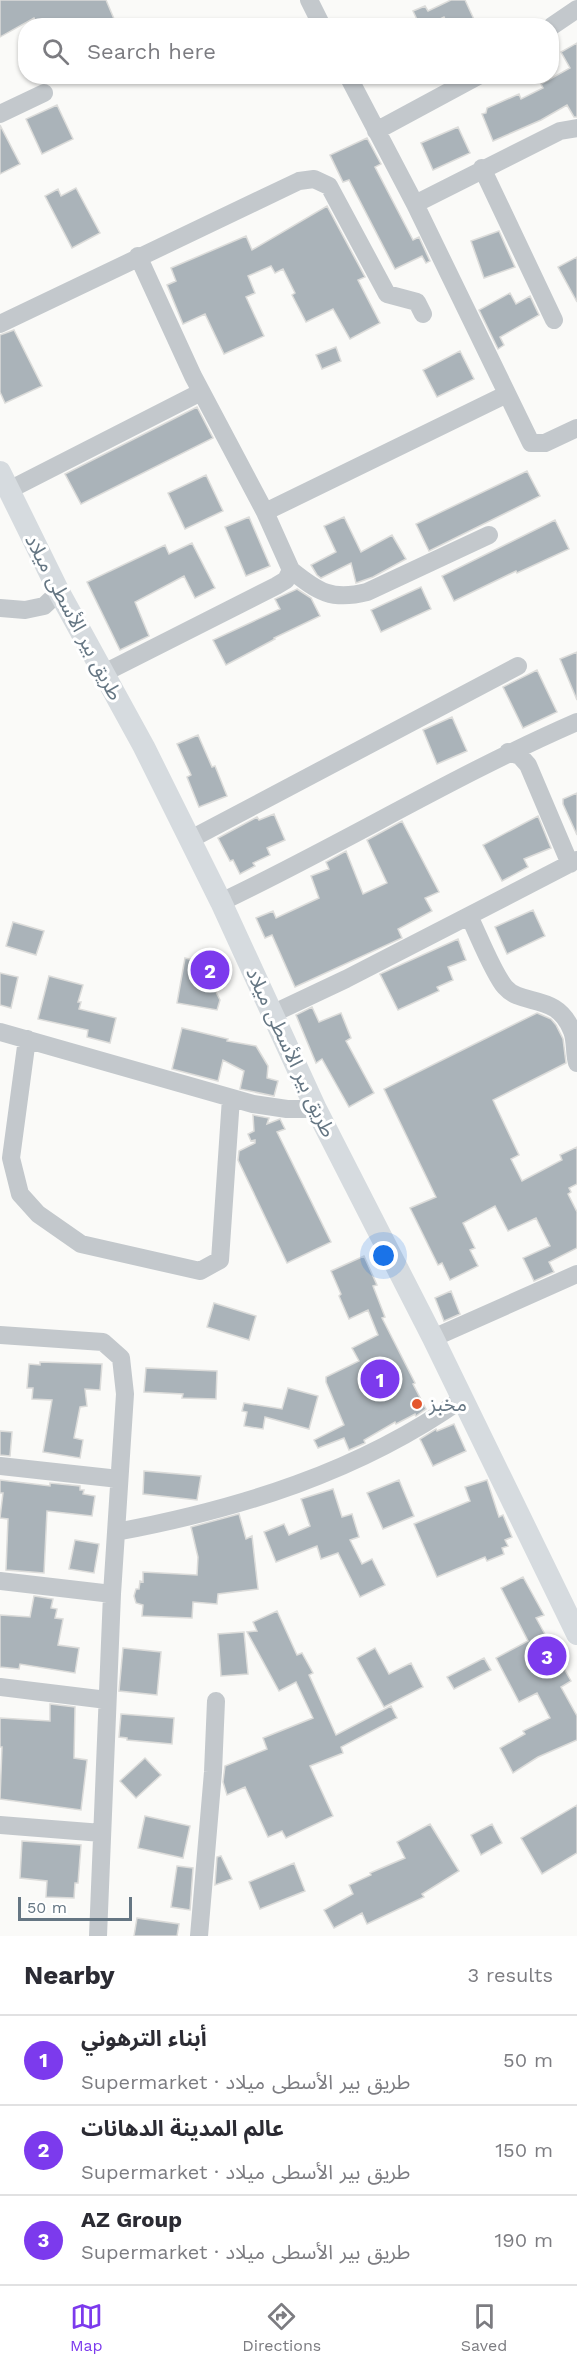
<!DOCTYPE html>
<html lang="en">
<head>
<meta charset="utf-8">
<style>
	:root { --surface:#fff; --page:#f7f7f7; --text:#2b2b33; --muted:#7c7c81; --line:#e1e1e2; --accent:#7c3aed }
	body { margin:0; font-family:"Work Sans","Noto Sans Arabic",sans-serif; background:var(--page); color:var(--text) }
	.scale { position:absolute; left:18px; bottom:15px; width:114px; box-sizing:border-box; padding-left:6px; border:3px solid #657683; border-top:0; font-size:16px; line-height:21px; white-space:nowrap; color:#657683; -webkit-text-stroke:4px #fff; paint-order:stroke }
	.you { position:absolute; left:384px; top:1256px; width:21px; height:21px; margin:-15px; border:4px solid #fff; border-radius:50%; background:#1a73e8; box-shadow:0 0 0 9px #1a73e833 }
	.badge { display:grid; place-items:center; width:39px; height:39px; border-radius:50%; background:var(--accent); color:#fff; font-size:20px; font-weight:700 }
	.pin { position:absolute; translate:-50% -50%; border:3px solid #fff; box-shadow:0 2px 6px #0006 }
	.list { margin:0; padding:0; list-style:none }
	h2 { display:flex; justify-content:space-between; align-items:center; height:78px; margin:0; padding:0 24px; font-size:26px }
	h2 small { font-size:20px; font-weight:400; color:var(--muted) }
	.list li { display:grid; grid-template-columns:39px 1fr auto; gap:18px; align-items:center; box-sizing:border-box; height:90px; padding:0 24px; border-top:2px solid var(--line) }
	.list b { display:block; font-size:22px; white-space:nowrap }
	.list p { margin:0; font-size:20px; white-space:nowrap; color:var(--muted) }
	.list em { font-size:20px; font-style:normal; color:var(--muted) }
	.icon { flex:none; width:33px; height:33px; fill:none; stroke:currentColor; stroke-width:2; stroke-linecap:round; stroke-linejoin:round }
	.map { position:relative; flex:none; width:577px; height:1936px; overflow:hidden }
	.search { position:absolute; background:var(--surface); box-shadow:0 2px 4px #0004; left:18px; right:18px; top:18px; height:66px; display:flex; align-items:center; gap:15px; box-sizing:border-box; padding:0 21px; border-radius:24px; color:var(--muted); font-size:22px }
	.sheet { height:348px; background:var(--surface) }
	nav { display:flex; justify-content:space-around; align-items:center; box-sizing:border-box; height:84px; border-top:2px solid var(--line); background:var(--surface); font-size:16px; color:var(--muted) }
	nav a { display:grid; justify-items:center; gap:3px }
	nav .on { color:var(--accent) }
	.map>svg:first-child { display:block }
	.building { fill:#aab3b9; stroke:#dcdcda; stroke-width:1.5 }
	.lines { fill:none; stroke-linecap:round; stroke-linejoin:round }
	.minor { stroke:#c3c8cc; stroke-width:18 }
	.major { stroke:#d6dbdf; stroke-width:22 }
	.poi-dot { fill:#e4572e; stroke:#fff; stroke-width:2 }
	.labels { text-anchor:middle; stroke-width:6; stroke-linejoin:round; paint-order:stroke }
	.street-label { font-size:20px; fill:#657683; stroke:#fff }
	.poi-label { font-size:20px; fill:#657683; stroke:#fff; text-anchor:start }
</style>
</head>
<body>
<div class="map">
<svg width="577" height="1936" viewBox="0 0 577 1936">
	<rect width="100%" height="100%" fill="#fafaf8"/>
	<path class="building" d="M0,0H106L117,26H38L34,18L0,37Z
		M451,0H465L477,26H448L444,17L426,26H420L413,11L425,6L428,11Z
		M577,43V117H574L567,105L541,120L493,141L482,114L486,113L487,108L519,94L521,99L543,88L541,84L570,68L561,52Z
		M57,105L73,139L42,154L26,119Z
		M0,125L20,164L0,174Z
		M458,127L470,153L433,170L421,143Z
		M367,138L381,164L375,167L413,240L419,237L430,261L426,263L422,256L395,269L349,180L343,182L330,155Z
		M76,188L100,233L72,248L45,196L58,189L61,196Z
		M327,206L365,277L358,280L380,323L350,339L333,309L306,322L292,295L295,293L283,269L275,273L271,266L248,276L255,293L246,297L264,336L224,354L205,314L183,324L167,285L176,281L171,268L246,236L252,250Z
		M499,231L515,267L484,278L471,241Z
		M577,257V302L558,267Z
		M510,293L516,304L530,296L539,315L500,337L504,345L498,349L479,310Z
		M14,330L42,386L5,403L0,392V335Z
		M336,347L341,361L322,369L316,355Z
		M460,351L474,379L437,397L423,370Z
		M197,407L213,438L81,504L65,474Z
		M527,471L540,496L429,551L416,524Z
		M206,475L223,511L185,529L168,493Z
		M249,517L270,566L246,576L225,527Z
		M344,517L361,552L392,535L406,559L373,577L356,583L351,563L321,578L317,575L311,565L336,552L324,526Z
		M555,520L569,549L517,573L516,571L454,601L442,576Z
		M192,543L215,588L195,598L184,576L135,602L149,636L120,650L87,582L165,545L169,554Z
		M421,587L431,609L381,632L371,610Z
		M297,589L311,598L320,616L274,638L275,639L226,665L213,640L280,609L275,599Z
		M577,652V700L560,659Z
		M537,670L557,712L523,728L503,687Z
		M452,717L467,751L437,764L423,730Z
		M198,735L212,767L215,766L227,796L199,807L187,777L191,775L177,744Z
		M577,793V835L563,804V799Z
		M274,814L285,840L267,848L270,855L253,863L255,866L240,874L233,860L230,861L218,838L257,817L259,820Z
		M538,816L551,848L524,859L528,867L502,881L483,845Z
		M402,821L439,892L425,898L432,911L398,929L402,938L295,987L272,935L265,938L256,918L273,911L276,918L319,898L311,876L329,869L326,862L346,851L363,894L387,883L367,840Z
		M533,910L545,936L507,954L495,927Z
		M13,922L44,931L36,955L6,946Z
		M458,939L466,960L448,967L453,980L437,987L439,991L398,1010L380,974Z
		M185,958L201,962L220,1000L217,1010L177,1003Z
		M0,973L18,977L11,1008L0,1005Z
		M49,976L83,985L78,1002H81L79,1009L116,1018L110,1043L87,1037L88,1030L38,1019Z
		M312,1007L319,1022L341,1013L351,1038L346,1041L374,1093L349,1107L322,1059L316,1063L296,1015Z
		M537,1013L551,1019L556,1025L563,1039L566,1063L493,1100L519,1155L511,1159L522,1181L562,1160L560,1155L577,1147V1184L569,1188L571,1192L568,1194L577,1212V1248L549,1262L554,1272L534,1281L523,1258L550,1246L536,1218L508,1231L495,1206L463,1223L475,1248L470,1250L478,1266L450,1280L442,1263L438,1265L410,1208L436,1197L384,1089Z
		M182,1028L228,1039L227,1041L256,1046L268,1066L267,1078L278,1081L274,1096L240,1089L244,1071L223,1060L218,1081L172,1069Z
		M253,1115L269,1118L267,1124L280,1119L285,1129L277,1132L331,1242L287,1263L238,1160L239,1151L255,1143V1140L251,1141L248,1134L254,1131Z
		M364,1256L377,1285L373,1286L385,1317L382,1318L415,1383L413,1384L426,1409L416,1416L415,1414L396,1424L395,1422L364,1440L365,1443L349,1450L344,1438L318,1448L314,1440L344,1425L326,1382V1377L359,1361L352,1348L378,1335L368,1310L349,1319L339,1296L341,1294L331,1271Z
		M451,1291L460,1314L444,1321L435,1298Z
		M214,1303L256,1316L249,1340L207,1327Z
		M40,1362L102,1364L100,1390L85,1389L87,1406L80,1407L74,1438L83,1440L80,1458L43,1452L52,1400L32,1399L33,1388H27L29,1364L40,1365Z
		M146,1368L217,1371L216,1399L182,1398L183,1394L144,1392Z
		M288,1388L318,1396L309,1429L265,1417L263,1429L244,1426L247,1412L242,1411L244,1403L282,1409Z
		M454,1424L466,1451L433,1466L420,1439L436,1429L437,1431Z
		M0,1431L12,1432L10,1456L0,1455Z
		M144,1471L201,1476L197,1500L143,1494Z
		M0,1480L50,1486V1483L80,1486V1490H84L83,1494L95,1496L92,1516L47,1511L44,1573L6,1570L8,1519L0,1518L3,1493H0Z
		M399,1480L414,1516L383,1529L367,1493Z
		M487,1480L499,1517L503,1515L512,1537L505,1540L508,1546L502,1548L504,1554L487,1561L485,1557L437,1577L414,1524L470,1501L465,1487Z
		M333,1489L342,1517L352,1514L359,1537L350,1540L362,1564L372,1559L385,1585L360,1597L338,1553L321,1559L317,1546L276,1562L264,1532L284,1524L289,1535L310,1526L301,1499Z
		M239,1514L246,1539L252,1536L258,1589L218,1594L217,1604L193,1602L192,1618L142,1616L143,1605L136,1603L134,1596L136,1589H139L140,1581L143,1582V1572L197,1575L198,1557L191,1527Z
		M75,1540L99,1544L94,1573L69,1569Z
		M523,1577L544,1615L536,1618L571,1681L561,1687L577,1716V1740L538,1757L513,1773L500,1748L525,1734L523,1731L550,1718L537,1693L519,1702L496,1658L528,1641L501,1588Z
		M34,1596L53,1599L51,1608L57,1609L55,1618L63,1619L58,1645L79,1648L75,1673L20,1664L19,1669L0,1667V1615L30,1617Z
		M277,1611L297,1655L302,1653L313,1673L309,1675L336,1735L391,1706L397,1718L341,1747L343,1753L310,1766L333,1816L286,1838L282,1831L268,1837L245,1787L227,1795L223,1782L225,1766L267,1749L263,1738L313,1718L296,1682L279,1691L247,1632L257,1631L253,1622Z
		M244,1632L248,1674L221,1676L218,1634Z
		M123,1648L161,1652L157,1695L119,1691Z
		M375,1648L389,1674L411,1663L423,1687L384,1707L357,1658Z
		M484,1658L491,1670L454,1689L447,1677Z
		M50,1704L75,1707L74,1758L87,1760L81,1810L0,1799L2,1747H0V1718L50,1721Z
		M121,1714L174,1718L172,1744L127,1740V1738L119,1737Z
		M145,1758L161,1775L136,1798L120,1781Z
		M577,1805V1853L542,1874L521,1838Z
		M145,1816L190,1826L183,1858L138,1848Z
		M430,1824L459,1871L422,1894L424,1897L367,1924L362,1913L334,1928L324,1910L353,1894L349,1885L371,1875L370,1873L405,1858L397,1842Z
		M492,1824L502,1843L481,1855L471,1835Z
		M22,1841L81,1845L78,1883H75L74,1898L46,1897L47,1881L20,1878Z
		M221,1856L232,1879L215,1885L217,1857Z
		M294,1863L305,1891L260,1909L249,1882Z
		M177,1866L193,1868L190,1910L171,1907Z
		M137,1918L179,1924L177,1936H134Z"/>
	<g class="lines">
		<path class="minor" d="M309,0L322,26
			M552,26L577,9
			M348,76L415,204L531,443H545L577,428
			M0,114L44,93
			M376,131L478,76
			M482,168L554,320
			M415,204L560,131L577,128
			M0,324L299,181L314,179L329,186L387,294L417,302L423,314
			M9,490L201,392
			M265,512L507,394
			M291,570C318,592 332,601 367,592L489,535
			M0,608L25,610L44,606L59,592
			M104,673L276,586L286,580L291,570L265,512L193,376L138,256
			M508,752L520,756L528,765L570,864
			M189,840L518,666
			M221,902C341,845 455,775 577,722
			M469,916C478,934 493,973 505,987C522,1007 557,992 572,1031C576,1041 574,1053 577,1063
			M272,1014L346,979L577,860
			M0,1032L253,1104L287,1109H316
			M27,1039L11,1158L20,1194L38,1214L81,1244L200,1271L220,1260L231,1098
			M0,1335L103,1342L121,1358L125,1394L112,1594L98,1936
			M433,1338L577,1274
			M0,1466L119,1479
			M116,1532C239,1509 359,1472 462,1399
			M0,1581L112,1594
			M0,1687L107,1700
			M0,1825L102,1833
			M199,1936L213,1772L216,1701"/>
		<path class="major" d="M0,472L59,592L144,747L221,902L316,1109L433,1338L577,1634"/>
	</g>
	<circle class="poi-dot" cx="417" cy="1404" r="6"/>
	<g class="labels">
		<g class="street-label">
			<text transform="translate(74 617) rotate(62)" y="7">طريق بير الأسطى ميلاد</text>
			<text transform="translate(291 1052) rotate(65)" y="7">طريق بير الأسطى ميلاد</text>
		</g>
		<g class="poi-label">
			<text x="429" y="1411">مخبز</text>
		</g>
	</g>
</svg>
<div class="scale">50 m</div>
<div class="you"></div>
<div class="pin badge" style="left:380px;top:1379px">1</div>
<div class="pin badge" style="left:210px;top:970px">2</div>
<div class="pin badge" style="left:547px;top:1656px">3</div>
<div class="search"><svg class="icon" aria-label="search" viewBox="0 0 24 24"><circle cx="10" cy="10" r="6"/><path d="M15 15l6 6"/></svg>Search here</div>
</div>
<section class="sheet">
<h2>Nearby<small>3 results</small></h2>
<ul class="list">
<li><span class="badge">1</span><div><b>أبناء الترهوني</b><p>Supermarket · طريق بير الأسطى ميلاد</p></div><em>50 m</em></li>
<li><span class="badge">2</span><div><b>عالم المدينة الدهانات</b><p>Supermarket · طريق بير الأسطى ميلاد</p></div><em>150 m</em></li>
<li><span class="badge">3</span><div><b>AZ Group</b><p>Supermarket · طريق بير الأسطى ميلاد</p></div><em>190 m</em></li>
</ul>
</section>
<nav>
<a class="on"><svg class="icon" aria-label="map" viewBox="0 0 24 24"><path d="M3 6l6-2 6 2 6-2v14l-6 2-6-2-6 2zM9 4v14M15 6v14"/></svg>Map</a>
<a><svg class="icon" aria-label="directions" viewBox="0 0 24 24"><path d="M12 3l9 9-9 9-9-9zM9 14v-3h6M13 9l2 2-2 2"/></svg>Directions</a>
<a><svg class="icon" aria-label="saved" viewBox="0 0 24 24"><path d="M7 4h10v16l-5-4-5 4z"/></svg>Saved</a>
</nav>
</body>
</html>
